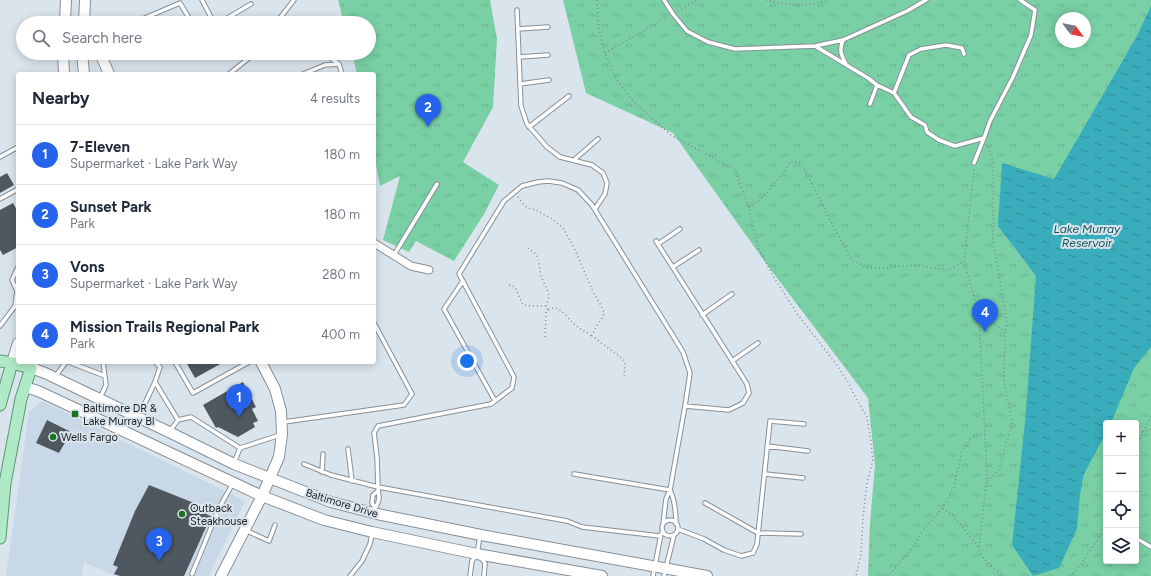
<!DOCTYPE html>
<html lang="en">
<head>
<meta charset="utf-8">
<style>
	:root { --surface:#fff; --page:#f6f6f7; --text:#1f2937; --muted:#747a83; --line:#e0e1e3; --accent:#2563eb }
	body { margin:0; font-family:Figtree,sans-serif; background:var(--page); color:var(--text) }
	.controls { position:absolute; right:12px; bottom:12px; display:grid; overflow:hidden; border-radius:4px; box-shadow:0 2px 10px #0003 }
	.controls button { width:36px; height:36px; display:grid; place-items:center; padding:0; border:0; border-bottom:1px solid var(--line); background:var(--surface); color:var(--text); font:20px sans-serif }
	.compass { position:absolute; left:1055px; top:12px; width:36px; height:36px; border-radius:50%; background:var(--surface); box-shadow:0 2px 10px #0003; rotate:122deg }
	.you { position:absolute; left:467px; top:361px; width:14px; height:14px; margin:-10px; border:3px solid #fff; border-radius:50%; background:#1a73e8; box-shadow:0 0 0 6px #1a73e833 }
	.badge { display:grid; place-items:center; width:26px; height:26px; border-radius:50%; background:var(--accent); color:#fff; font-size:13px; font-weight:700 }
	.pin { position:absolute; translate:-50% -33px; filter:drop-shadow(0 1px 2px #0008) }
	.pin::after { content:''; position:absolute; top:21px; width:14px; height:12px; background:inherit; clip-path:polygon(0 0,100% 0,50% 100%) }
	.list { margin:0; padding:0; list-style:none }
	h2 { display:flex; justify-content:space-between; align-items:center; height:52px; margin:0; padding:0 16px; font-size:17px }
	h2 small { font-size:13px; font-weight:400; color:var(--muted) }
	.list li { display:grid; grid-template-columns:26px 1fr auto; gap:12px; align-items:center; box-sizing:border-box; height:60px; padding:0 16px; border-top:1px solid var(--line) }
	.list b { display:block; font-size:15px; white-space:nowrap }
	.list p { margin:0; font-size:13px; white-space:nowrap; color:var(--muted) }
	.list em { font-size:13px; font-style:normal; color:var(--muted) }
	.icon { flex:none; width:22px; height:22px; fill:none; stroke:currentColor; stroke-width:2; stroke-linecap:round; stroke-linejoin:round }
	.map { position:relative; flex:none; width:1151px; height:576px; overflow:hidden }
	.search { position:absolute; background:var(--surface); box-shadow:0 2px 10px #0003; left:16px; top:16px; width:360px; height:44px; display:flex; align-items:center; gap:10px; box-sizing:border-box; padding:0 14px; border-radius:22px; color:var(--muted); font-size:15px }
	.panel { position:absolute; background:var(--surface); box-shadow:0 2px 10px #0003; left:16px; top:72px; width:360px; height:292px; border-radius:4px }
	.map>svg:first-child { display:block }
	.built { fill:#c8d8e6 }
	.grass { fill:url(#grass-tufts); fill-rule:evenodd }
	.water { fill:url(#water-ripples) }
	.building { fill:#50585f }
	.lines { fill:none; stroke-linecap:round; stroke-linejoin:round }
	.lane-casing { stroke:#879098; stroke-width:5.5 }
	.street-casing { stroke:#879098; stroke-width:9 }
	.secondary-casing { stroke:#879098; stroke-width:12 }
	.primary-casing { stroke:#589872; stroke-width:13 }
	.path { stroke:#80878c; stroke-width:1.5; stroke-dasharray:1 3; stroke-linecap:butt }
	.lane { stroke:#fff; stroke-width:3.5 }
	.street { stroke:#fff; stroke-width:7 }
	.secondary { stroke:#fff; stroke-width:10 }
	.primary { stroke:#afe9c5; stroke-width:11 }
	.poi-dot { fill:#1a731f; stroke:#dae4ec; stroke-width:1.5 }
	.labels { text-anchor:middle; stroke-width:4; stroke-linejoin:round; paint-order:stroke }
	.poi-label { font-size:11px; fill:#1a1e21; stroke:#dae4ec; text-anchor:start }
	.street-label { font-size:11px; fill:#1a1e21; stroke:#dae4ec }
	.water-label { font-size:12px; font-style:italic; fill:#10525a; stroke:#dae4ec }
</style>
</head>
<body>
<div class="map">
<svg width="1151" height="576" viewBox="0 0 1151 576">
	<defs>
		<pattern id="grass-tufts" width="24" height="20" patternUnits="userSpaceOnUse"><rect width="24" height="20" fill="#79d0a5"/><path d="M3 7l-1-3M5 7V3M7 7l1-3M15 17l-1-3M17 17v-4M19 17l1-3" fill="none" stroke="#68b28e"/></pattern>
		<pattern id="water-ripples" width="26" height="14" patternUnits="userSpaceOnUse"><rect width="26" height="14" fill="#39adbc"/><path d="M2 4q2-2 4 0t4 0M15 11q2-2 4 0t4 0" fill="none" stroke="#2f8c98"/></pattern>
	</defs>
	<rect width="100%" height="100%" fill="#dae4ec"/>
	<path class="built" d="M42,401L245,501L209,576H115L84,562L82,576H6L29,412Z"/>
	<path class="grass" d="M338,0H490L497,39L493,107L463,162L499,185L484,214L454,261L416,241L409,252L383,240L400,176L380,186L374,154V74H357L352,53H369V23H344Z
		M563,0H1151V576H868L870,523L875,465L868,398L768,266L673,133L586,93ZM1061,18H1085V42H1061ZM1106,423H1136V561H1106Z"/>
	<path class="water" d="M1151,6V347L1134,368L1111,423H1106V433L1084,474L1080,495L1077,529L1059,568L1033,576L1012,545L1025,422L1036,276L998,226L1002,163L1054,179L1137,36Z"/>
	<path class="building" d="M7,173L14,185L0,193V177Z
		M13,203L18,212V247L3,255L0,250V210Z
		M186,362H224L195,378Z
		M243,382L256,407L252,409L258,421L253,423L255,427L238,437L218,427L216,428L203,405Z
		M47,420L71,432L59,453L36,443Z
		M149,485L209,509L207,515L211,516L184,576H120L114,574L118,567L113,565L135,511Z"/>
	<g class="lines">
		<defs>
			<path id="lane" d="M202,0L214,23
				M664,0L673,14L687,31L708,42L735,49L815,46L843,40L907,11L926,0
				M517,10L521,106L527,124L547,147L560,157L592,165L603,173L607,183L605,194L595,209
				M133,23L180,3L192,23
				M219,23L251,4
				M276,23L294,0
				M518,29L548,27
				M843,40C839,50 841,55 846,64
				M815,46L868,78L877,85L894,93L911,117L925,125L927,132L939,140L955,146L984,138L990,121L1013,77L1031,35L1035,10L1020,0
				M324,53L339,64
				M519,57L548,55
				M229,74L249,58L252,53
				M303,74L325,65L339,64L342,74
				M520,84L549,80
				M894,93L909,55L921,49L946,45L962,48L964,54
				M870,104L877,85
				M529,127L569,96
				M0,157L18,147
				M574,160L598,139
				M974,163L984,138
				M0,199L18,189
				M656,241L747,384L749,393L743,403L729,410L685,406
				M658,244L680,229
				M394,255L437,184
				M673,267L699,250
				M463,281L444,309L495,401
				M15,306L17,291L12,280L18,267
				M702,315L732,294
				M0,326L15,306L18,307
				M732,361L758,343
				M69,362L105,376
				M155,362L160,367L155,382L178,420
				M175,362L193,393L249,362
				M55,377L66,362
				M100,398L106,385L103,362
				M139,416L155,382
				M284,422L404,405L412,394L374,323
				M170,431L178,420L191,417L240,448
				M767,446L808,451
				M348,449L352,481
				M234,463L240,448L280,435
				M304,464L331,475L378,487C378,491 379,494 379,498C379,503 375,507 374,512
				M322,472L323,454
				M574,474L670,490
				M765,474L803,478
				M670,490C675,501 676,511 676,524
				M705,503L758,533L801,534
				M375,508L372,503L373,495L378,491
				M662 528a8 8 0 1 1 16 0a8 8 0 1 1-16 0Z
				M678,529L704,539L724,550L741,556L753,553L757,544L770,421L804,424
				M245,530L269,541L275,525
				M660,536L582,527L567,521L378,487L377,457L374,433L378,426L491,404L512,388L514,377L459,274L504,201L522,186L538,182L548,181L562,183L578,190L592,205L683,352L690,373L685,406L670,490L666,499L663,524
				M1136,538L1151,547
				M480,557L485,563L484,576
				M192,574L219,508L233,483
				M350,576L362,561L370,544L372,534
				M470,576L472,561L477,554L480,536
				M653,576L661,534
				M664,576L674,535"/>
			<path id="street" d="M374,243L411,266L429,270"/>
			<path id="secondary" d="M65,23L66,0
				M84,23L85,0
				M63,53L64,74
				M82,53L84,74
				M100,53L109,74
				M33,362L31,368L45,373L169,432L234,464L331,502L377,514L481,535L707,576
				M12,363L18,343
				M25,387L38,391L262,496L324,520L372,532L477,554L602,576
				M221,576L262,496L279,457L282,434L281,411L275,389L261,362"/>
			<path id="primary" d="M0,361L12,363L31,368L21,399L5,483L0,538
				M0,405L12,363"/>
		</defs>
		<use href="#lane" class="lane-casing"/>
		<use href="#street" class="street-casing"/>
		<use href="#secondary" class="secondary-casing"/>
		<use href="#primary" class="primary-casing"/>
		<path class="path" d="M597,0L599,31L605,53L615,77L634,102L671,135L735,170L749,208L758,247L773,276L798,315L837,365L849,384L854,395L867,417L870,435L873,460L867,483L863,517L861,554L856,576
			M766,0C789,6 806,7 829,0
			M678,11L697,0
			M605,53L667,17
			M988,147L993,161V242L1007,322L1005,332
			M974,169L964,261L979,315L987,476L979,548C982,560 993,568 1003,576
			M518,197L524,205L528,208L536,210L552,219L564,229L567,236L573,245L593,292L603,309L604,314L602,318L595,329L592,336L623,359L625,364L624,378
			M749,208L767,194L772,185L782,175L790,162H799L804,168L829,218L852,260L868,268H885L914,265L949,270L964,261
			M528,248L536,254L538,258L541,276L548,292L549,297L546,306
			M509,285L515,287L523,305L531,306H546L548,310
			M980,320L993,323L1005,332L1004,381L1012,423L999,470L986,482
			M545,337L546,312C558,301 565,316 573,323C579,328 585,332 592,336
			M1142,432L1151,429
			M1136,446L1151,416
			M942,509L951,513L979,548
			M886,576L891,573L910,551L925,527L942,509L954,487L962,451L972,437L985,433
			M1070,576L1077,570L1106,527"/>
		<use href="#lane" class="lane"/>
		<use href="#street" class="street"/>
		<use href="#secondary" class="secondary"/>
		<use href="#primary" class="primary"/>
	</g>
	<g class="poi-dot">
		<rect x="71" y="410" width="8" height="8" rx="2"/>
		<circle cx="53" cy="437" r="4"/>
		<circle cx="182" cy="514" r="4"/>
	</g>
	<g class="labels">
		<g class="poi-label">
			<text x="83" y="412">Baltimore DR &amp;<tspan x="83" dy="13">Lake Murray Bl</tspan></text>
			<text x="61" y="441">Wells Fargo</text>
			<text x="190" y="512">Outback<tspan x="190" dy="13">Steakhouse</tspan></text>
		</g>
		<g class="street-label">
			<text transform="translate(342 503) rotate(17)" y="4">Baltimore Drive</text>
		</g>
		<g class="water-label">
			<text x="1087" y="233">Lake Murray<tspan x="1087" dy="14">Reservoir</tspan></text>
		</g>
	</g>
</svg>
<div class="controls">
<button>+</button>
<button>−</button>
<button><svg class="icon" aria-label="locate" viewBox="0 0 24 24"><circle cx="12" cy="12" r="6"/><path d="M12 2v4M12 18v4M2 12h4M18 12h4"/></svg></button>
<button><svg class="icon" aria-label="layers" viewBox="0 0 24 24"><path d="M12 4l9 5-9 5-9-5zM3 14l9 5 9-5"/></svg></button>
</div>
<svg class="compass" viewBox="-18 -18 36 36"><path d="M0-13l5 13h-10z" fill="#e53935"/><path d="M0 13l5-13h-10z" fill="#747a83"/></svg>
<div class="you"></div>
<div class="pin badge" style="left:239px;top:417px">1</div>
<div class="pin badge" style="left:428px;top:127px">2</div>
<div class="pin badge" style="left:159px;top:561px">3</div>
<div class="pin badge" style="left:985px;top:332px">4</div>
<div class="search"><svg class="icon" aria-label="search" viewBox="0 0 24 24"><circle cx="10" cy="10" r="6"/><path d="M15 15l6 6"/></svg>Search here</div>
<section class="panel">
<h2>Nearby<small>4 results</small></h2>
<ul class="list">
<li><span class="badge">1</span><div><b>7-Eleven</b><p>Supermarket · Lake Park Way</p></div><em>180 m</em></li>
<li><span class="badge">2</span><div><b>Sunset Park</b><p>Park</p></div><em>180 m</em></li>
<li><span class="badge">3</span><div><b>Vons</b><p>Supermarket · Lake Park Way</p></div><em>280 m</em></li>
<li><span class="badge">4</span><div><b>Mission Trails Regional Park</b><p>Park</p></div><em>400 m</em></li>
</ul>
</section>
</div>
</body>
</html>
